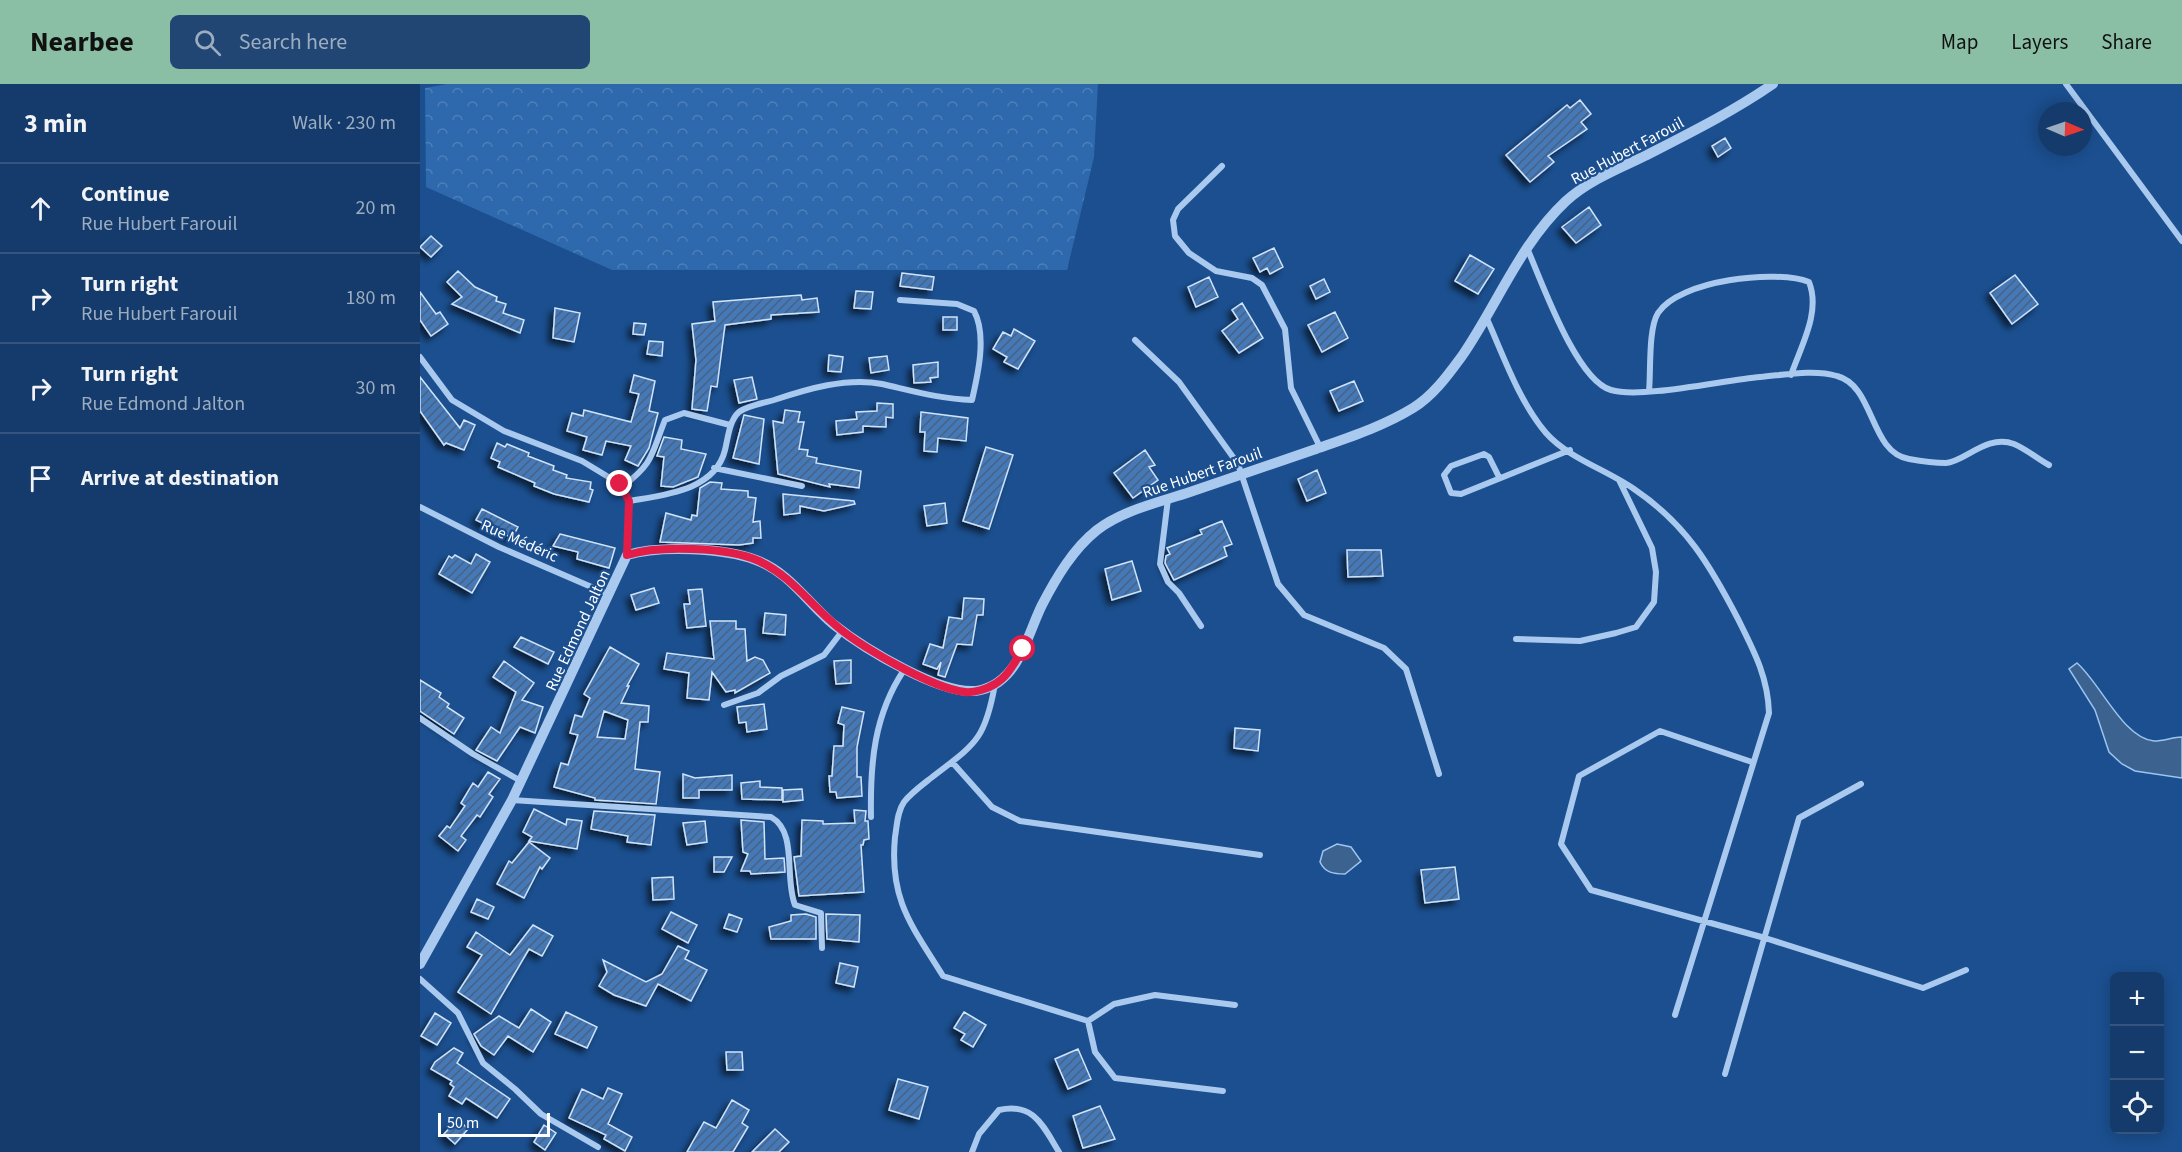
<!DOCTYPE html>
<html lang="en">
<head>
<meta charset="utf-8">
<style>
	:root { --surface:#143b6b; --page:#214673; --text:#f1f3f6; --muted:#9dadc1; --line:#33557e; --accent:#8abfa5 }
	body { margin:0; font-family:"Source Sans 3",sans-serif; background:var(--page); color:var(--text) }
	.controls { position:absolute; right:18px; bottom:18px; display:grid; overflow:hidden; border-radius:9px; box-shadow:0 3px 15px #0003 }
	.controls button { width:54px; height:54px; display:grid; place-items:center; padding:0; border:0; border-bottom:2px solid var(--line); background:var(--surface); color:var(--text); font:30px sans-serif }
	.compass { position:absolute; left:1618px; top:18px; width:54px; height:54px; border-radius:50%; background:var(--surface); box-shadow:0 3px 15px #0003; rotate:92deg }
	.scale { position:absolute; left:18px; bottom:15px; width:112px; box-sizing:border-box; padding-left:6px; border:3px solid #fff; border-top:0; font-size:16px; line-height:21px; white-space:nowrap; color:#fff; -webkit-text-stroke:4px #1b4f8f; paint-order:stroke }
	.stop { position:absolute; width:18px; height:18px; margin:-14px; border:4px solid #e11d48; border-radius:50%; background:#fff }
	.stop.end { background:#e11d48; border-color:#fff; box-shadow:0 2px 6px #0008 }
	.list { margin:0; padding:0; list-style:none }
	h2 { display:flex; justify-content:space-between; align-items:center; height:78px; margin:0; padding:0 24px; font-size:26px }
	h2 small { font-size:20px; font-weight:400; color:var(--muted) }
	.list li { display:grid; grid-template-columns:39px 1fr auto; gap:18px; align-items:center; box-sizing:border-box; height:90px; padding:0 24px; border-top:2px solid var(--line) }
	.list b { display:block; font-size:22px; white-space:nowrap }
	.list p { margin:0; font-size:20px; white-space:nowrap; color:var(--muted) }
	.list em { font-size:20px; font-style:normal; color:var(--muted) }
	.icon { flex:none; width:33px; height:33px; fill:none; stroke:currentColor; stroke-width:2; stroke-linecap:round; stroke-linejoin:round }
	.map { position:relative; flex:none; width:1762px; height:1068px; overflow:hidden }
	header { display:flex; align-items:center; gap:36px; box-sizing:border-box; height:84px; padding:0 30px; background:var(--accent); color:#111 }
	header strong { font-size:28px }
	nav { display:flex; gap:33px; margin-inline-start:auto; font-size:21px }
	.search { width:420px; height:54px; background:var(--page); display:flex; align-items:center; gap:15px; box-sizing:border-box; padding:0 21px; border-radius:9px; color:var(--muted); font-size:22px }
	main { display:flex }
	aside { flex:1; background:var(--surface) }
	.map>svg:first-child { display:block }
	.forest { fill:url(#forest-crowns) }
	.water { fill:#3c6290; stroke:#9cc4f0; stroke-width:1.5 }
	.building { fill:url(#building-hatch); stroke:#cfe3fa; stroke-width:1.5; fill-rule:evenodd; filter:url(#shadow) }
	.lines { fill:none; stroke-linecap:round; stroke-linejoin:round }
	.minor { stroke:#a9c9ee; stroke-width:6 }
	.tertiary { stroke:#a9c9ee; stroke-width:10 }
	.route { stroke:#e11d48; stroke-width:8 }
	.labels { text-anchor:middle; stroke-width:4.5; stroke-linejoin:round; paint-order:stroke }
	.street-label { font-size:16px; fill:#fff; stroke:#1b4f8f }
</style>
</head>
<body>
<header>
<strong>Nearbee</strong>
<div class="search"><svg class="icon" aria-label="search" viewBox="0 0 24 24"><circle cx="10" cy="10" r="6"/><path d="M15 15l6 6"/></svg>Search here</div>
<nav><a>Map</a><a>Layers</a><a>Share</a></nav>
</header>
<main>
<aside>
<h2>3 min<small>Walk · 230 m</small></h2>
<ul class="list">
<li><svg class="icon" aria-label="ahead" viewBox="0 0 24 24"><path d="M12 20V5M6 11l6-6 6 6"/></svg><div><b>Continue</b><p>Rue Hubert Farouil</p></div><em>20 m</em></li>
<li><svg class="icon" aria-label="right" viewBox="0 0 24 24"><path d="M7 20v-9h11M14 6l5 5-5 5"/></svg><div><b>Turn right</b><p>Rue Hubert Farouil</p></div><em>180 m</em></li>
<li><svg class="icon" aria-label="right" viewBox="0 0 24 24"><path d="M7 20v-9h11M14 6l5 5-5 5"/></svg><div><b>Turn right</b><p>Rue Edmond Jalton</p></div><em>30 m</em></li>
<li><svg class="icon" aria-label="arrive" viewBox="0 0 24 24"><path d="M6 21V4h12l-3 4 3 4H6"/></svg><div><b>Arrive at destination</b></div></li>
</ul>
</aside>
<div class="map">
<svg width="1762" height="1068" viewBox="0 0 1762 1068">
	<defs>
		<pattern id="forest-crowns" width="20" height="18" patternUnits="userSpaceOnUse" patternTransform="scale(1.5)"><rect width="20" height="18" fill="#2e69ad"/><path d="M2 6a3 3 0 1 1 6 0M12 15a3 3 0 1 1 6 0" fill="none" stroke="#4d80b9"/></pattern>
		<pattern id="building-hatch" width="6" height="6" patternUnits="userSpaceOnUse" patternTransform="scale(1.5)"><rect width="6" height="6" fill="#4478b7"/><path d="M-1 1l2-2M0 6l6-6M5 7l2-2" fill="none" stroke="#486282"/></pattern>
		<filter id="shadow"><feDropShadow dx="-4.5" dy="4.5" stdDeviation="3" flood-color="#0009"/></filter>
	</defs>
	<rect width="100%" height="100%" fill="#1b4f8f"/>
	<path class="forest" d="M27,0H678L674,73L647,186H192L6,103L5,4Z"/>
	<path class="water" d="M1657,579C1681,600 1703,654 1734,657C1744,657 1753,653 1762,653V694L1715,687L1702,680L1689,668L1675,626L1649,585Z
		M917,760L931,763L941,777L925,790C914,790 905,789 900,778L903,767Z"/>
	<path class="building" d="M1160,16L1171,30L1161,38L1167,45L1128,72L1134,78L1110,98L1086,71L1147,21L1150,24Z
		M1305,54L1311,64L1298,73L1292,62Z
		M1169,123L1181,141L1156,159L1142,143Z
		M11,152L22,162L11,173L0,163Z
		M854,164L863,183L850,190L847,184L840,188L833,174Z
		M1050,171L1074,185L1058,210L1035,197Z
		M38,187L55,203L77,213L76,217L86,220L83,229L104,236L100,249L32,220L42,213L27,198Z
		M482,189L514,193L512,206L480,202Z
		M1595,191L1618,220L1592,240L1570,209Z
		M789,193L798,213L776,223L768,203Z
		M904,195L910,208L896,215L890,202Z
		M436,207L453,208L451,225L434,224Z
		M0,208L16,230L20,228L28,240L11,252L0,236Z
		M381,211L382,216L397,214L399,228L351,231V235L305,241L297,303L291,302L287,327L272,325L276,276L272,240L295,237L293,218Z
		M822,219L843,254L819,269L802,247L818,235L812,226Z
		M135,224L160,229L154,258L133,254Z
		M915,228L928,254L902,268L888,241Z
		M523,233H537V246H523Z
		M214,239L226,240L224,251L213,250Z
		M594,245L615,257L598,285L584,278L587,273L573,265L583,248L591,252Z
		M229,257L243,258L242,272L227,270Z
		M409,271L423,273L421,288L408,287Z
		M467,272L469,286L451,289L449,274Z
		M518,278V293L510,294L511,298L494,299L493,281Z
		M214,291L235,297L229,327L238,329L229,364L218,382L205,376L211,362L186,357L182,371L163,366L167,353L147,347L152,329L163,332L164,326L211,338L219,310L210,308Z
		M0,293L40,344L44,336L55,341L44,366L26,359L24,361L0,327Z
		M332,293L337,315L319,319L314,296Z
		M934,297L943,317L919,327L910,307Z
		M457,319L473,320V334L466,333V343L443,342V348L417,351L416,337L437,335L436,328L457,327Z
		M365,326L380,328L378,338H384L379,365L388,366L387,372L397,374L396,379L441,387L439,404L409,400L410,403L358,390L353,337L363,339Z
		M501,328L548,334L546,357L518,354L517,368L504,367L505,348H500Z
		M324,331L344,335L339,380L313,374Z
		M244,353L262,356L261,365L286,370L278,393L253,403L241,402L244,373L237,372Z
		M77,359L85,363L87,360L109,369L108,372L134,382L133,386L147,391L146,394L171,398L170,405L173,406L169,418L134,410L114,402L115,399L78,383L80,378L71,374Z
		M566,363L593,371L569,445L543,437Z
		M725,366L735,381L729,383L738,396L713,414L694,389Z
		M897,386L906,409L887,417L878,395Z
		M290,398L302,399L301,405L328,407V413L336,414L333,438L340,437L341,454H333V459L319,461L240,458L246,429L271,436L272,431L277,432L280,404Z
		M363,410L434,417L435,420L404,427L380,422V429L364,431Z
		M525,419L527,439L507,442L504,422Z
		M62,425L98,443L92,454L56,436Z
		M802,437L812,460L804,463L807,472L754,496L745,479L746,472L750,470L747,464L782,450L780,446Z
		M140,450L195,464L189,484L157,475L158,468L133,462Z
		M927,466H961L963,492L928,493Z
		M56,470L70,478L52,509L19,490L29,472L32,474L35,471L51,480Z
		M712,477L721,507L692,516L685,485Z
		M234,504L239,519L216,526L211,511Z
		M282,505L286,542L267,544L264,520H270L268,506Z
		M544,514L564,515L563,531H557L552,561L537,560L525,593L518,591L521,578L517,585L503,580L510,560L523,564L529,533L542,535Z
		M345,529L366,531L365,551L343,549Z
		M290,537H316V545H325L327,577L335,573L343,576L350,589L315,609V606L306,608L292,588L289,616L267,614L269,589L244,585L247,569L294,575Z
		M101,553L134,568L128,580L94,563Z
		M190,563L219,580L207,602H209L201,619L229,622L228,638H220L215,685L240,688L236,720L175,716V714L134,703L141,679L148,681L158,651L150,649L155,631L162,633L170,614L164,610ZM184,627L208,636L205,655L177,653Z
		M431,576V599L416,600L414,577Z
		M84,577L114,599L102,616L123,623L115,649L100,643L77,677L56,666L71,643L80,649L96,608L73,593Z
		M0,596L21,609L19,613L29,620L27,623L44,634L34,650L0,627Z
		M344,620L347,645L327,648L326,638L319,639L317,623Z
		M422,623L444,628L437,663V693H441L442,712L417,714L416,708H410L409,692H412L414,662H423L424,641L418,639Z
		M815,644L840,646L838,667L814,664Z
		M68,688L80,695L69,710L73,713L60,733L57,731L41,752L46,756L38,767L19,752L27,742L30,744L45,722L41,719L53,699L58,703Z
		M263,690L275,694L312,691V706H279V714H263Z
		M340,697V703L362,704V716L322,715L321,699Z
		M382,705L383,716L363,718V706Z
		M114,725L146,741L147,735L162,737L157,765L109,757L112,753L103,748Z
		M434,726L446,727L445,737H448L449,755L444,756L443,761H441L444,808L379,812L374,773L381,772L382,736L403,737V740L435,739Z
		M174,727L235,731L231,761L207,758L208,752L171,745Z
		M321,736L344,738L345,775L364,774L365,788L331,790L330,787H321L328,770L323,768Z
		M285,737L287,758L267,761L263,739Z
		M109,758L130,774L122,785L120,783L104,814L77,800L89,777L92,779Z
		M294,773H312L304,788H294Z
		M1035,783L1039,815L1005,819L1001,786Z
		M253,793L254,815L233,816L232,794Z
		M57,815L74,823L68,835L51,828Z
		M251,828L277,841L268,859L242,845Z
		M309,830L322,835L317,848L304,844Z
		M386,830L396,833V855H351L349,843L371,837V831Z
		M406,830L440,831L439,858L407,855Z
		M113,841L133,852L122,872L109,865L71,930L38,908L62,871L47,863L56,848L90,871Z
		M258,862L269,867L265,875L287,886L271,917L238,900L226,922L194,911L179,902L187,888L183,876L226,898L242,890Z
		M420,879L438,883L434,903L416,899Z
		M111,925L131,938L113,968L88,952L74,971L61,962L54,950L79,932L99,944Z
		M146,928L177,943L167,964L135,950Z
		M544,928L566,941L553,963L541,956L545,950L534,944Z
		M15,929L31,939L17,961L1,952Z
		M34,964L43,969L37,979L90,1015L77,1034L46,1014L42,1020L29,1012L34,1003L30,1000L32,997L11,985L15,978Z
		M658,965L671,995L648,1005L635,975Z
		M306,968H322L323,986H307Z
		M478,995L508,1003L499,1035L469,1026Z
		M188,1004L202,1010L188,1040L212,1053L205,1067L184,1055L186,1051L149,1034L162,1005L183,1015Z
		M312,1016L329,1026L322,1039L328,1043L313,1068H267L284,1038L296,1044Z
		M680,1022L695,1055L663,1064L653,1032Z
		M38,1035L48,1045L35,1060L24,1050Z
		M124,1041L136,1049L125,1066L114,1058Z
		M355,1045L369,1058L359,1068H332Z"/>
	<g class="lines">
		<path class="minor" d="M1646,0L1762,157
			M802,82L758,125L753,136L755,152L769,169L796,187L832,194L842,201L865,245L871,304L900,363
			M1107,164C1122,198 1156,296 1191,306C1221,315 1304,296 1340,293C1364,291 1394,285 1417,292C1455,302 1449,368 1489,375C1500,377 1514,379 1526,379C1545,378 1566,350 1594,360C1606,365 1618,375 1629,381
			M1067,235C1084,273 1099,317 1126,349C1148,374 1187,386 1214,405C1266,440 1290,481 1318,535C1334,567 1348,593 1349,629L1255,931
			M715,256L759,298L818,380L858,500L884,531L964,564L986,585L1019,690
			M0,273L32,316L84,347L162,377L200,400L209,417L207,471
			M1229,307C1231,288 1228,245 1238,229C1259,196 1356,185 1389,198C1401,228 1381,262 1371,291
			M294,384L382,402
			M1079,393L1069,373L1064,370L1031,382L1024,391L1031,409L1041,410L1150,366
			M202,403C234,379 231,371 245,336L264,329L310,341
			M748,415L740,480L748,498L759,509L781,542
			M209,417C243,411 295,407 305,366C308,354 309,337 319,328C326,322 344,319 354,316C387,305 427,293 462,300C493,307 520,315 552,316C558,290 567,251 554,227L537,220L480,216
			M0,423L79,463L190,511
			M1096,555L1160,557L1196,549L1216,543L1234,518L1236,488L1232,464L1199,396
			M575,600C565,657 555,660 511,694C502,701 491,709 484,718C477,728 477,742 475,753C469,816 492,842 523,892L668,937
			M304,621L338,609L361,592L404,571L423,546
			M0,634L53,670L101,697
			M532,678L572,723L600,737L840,771
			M1332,678L1240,647L1159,692L1141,760L1171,806L1345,854L1503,904L1546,886
			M92,716L351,733C378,748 364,794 375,821L401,829L402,864
			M451,733C450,679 454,631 484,586
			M0,895L38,929L63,979L95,1005L121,1030L178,1063
			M1305,990L1379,734L1441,700
			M803,1007L695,994L675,968L668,937L694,920L735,911L815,921
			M552,1068L559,1050L579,1026C614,1018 623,1042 639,1068"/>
		<path class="tertiary" d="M0,880L92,716L207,471C240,461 304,464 336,476C369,488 387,518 413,540C442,563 525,615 561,606C599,597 607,551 622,521C636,494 653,465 677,446C703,426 740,418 770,408C811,394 852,380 893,366C927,354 962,343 993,324C1013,312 1028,291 1042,272C1077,221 1100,160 1146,117C1169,96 1200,84 1227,71C1270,49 1314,27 1353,0"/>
	</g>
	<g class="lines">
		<path class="route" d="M200,400L209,417L207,471C239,461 308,463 339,477C369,491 387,516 412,538C437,561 511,604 545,608C554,609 567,605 575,600C589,592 595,577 603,565"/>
	</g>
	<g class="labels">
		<g class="street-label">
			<text transform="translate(1207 66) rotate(-28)" y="6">Rue Hubert Farouil</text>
			<text transform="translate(782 388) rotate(-19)" y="6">Rue Hubert Farouil</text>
			<text transform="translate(100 456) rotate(24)" y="6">Rue Médéric</text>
			<text transform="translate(157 546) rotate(-65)" y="6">Rue Edmond Jalton</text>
		</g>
	</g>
</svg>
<div class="controls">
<button>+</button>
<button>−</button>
<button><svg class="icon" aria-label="locate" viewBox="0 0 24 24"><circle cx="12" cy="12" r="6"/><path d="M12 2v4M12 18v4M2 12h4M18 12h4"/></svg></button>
</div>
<svg class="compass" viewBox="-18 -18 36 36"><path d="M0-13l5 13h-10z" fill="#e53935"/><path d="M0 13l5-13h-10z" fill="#9dadc1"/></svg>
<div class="scale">50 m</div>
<div class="stop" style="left:603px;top:565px"></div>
<div class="stop end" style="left:200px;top:400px"></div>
</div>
</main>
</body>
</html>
